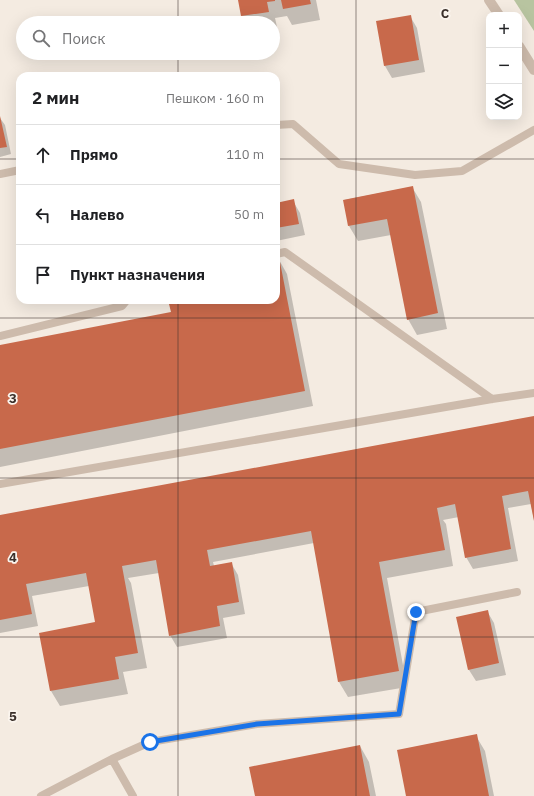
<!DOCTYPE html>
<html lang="ru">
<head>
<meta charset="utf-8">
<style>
	:root { --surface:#fff; --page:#f6f6f6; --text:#202124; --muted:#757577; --line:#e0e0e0 }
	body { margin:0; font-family:"IBM Plex Sans",sans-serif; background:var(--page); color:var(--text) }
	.controls { position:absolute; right:12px; top:12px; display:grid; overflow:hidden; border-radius:8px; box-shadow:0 4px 16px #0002 }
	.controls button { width:36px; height:36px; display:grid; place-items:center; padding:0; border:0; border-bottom:1px solid var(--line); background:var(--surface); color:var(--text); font:20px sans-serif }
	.stop { position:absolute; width:12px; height:12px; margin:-9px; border:3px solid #1a73e8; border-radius:50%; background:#fff }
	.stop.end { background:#1a73e8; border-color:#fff; box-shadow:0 1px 4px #0008 }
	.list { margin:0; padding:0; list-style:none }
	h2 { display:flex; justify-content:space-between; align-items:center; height:52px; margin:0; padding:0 16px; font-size:17px }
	h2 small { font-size:13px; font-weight:400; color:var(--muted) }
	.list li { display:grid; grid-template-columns:26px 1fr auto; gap:12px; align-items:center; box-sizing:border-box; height:60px; padding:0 16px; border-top:1px solid var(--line) }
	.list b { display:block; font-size:15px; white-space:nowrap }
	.list em { font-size:13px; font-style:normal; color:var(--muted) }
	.icon { flex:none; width:22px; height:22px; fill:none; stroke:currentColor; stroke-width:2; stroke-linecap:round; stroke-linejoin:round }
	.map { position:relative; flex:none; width:534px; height:796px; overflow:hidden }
	.search { position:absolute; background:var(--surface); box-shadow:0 4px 16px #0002; left:16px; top:16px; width:264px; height:44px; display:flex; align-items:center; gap:10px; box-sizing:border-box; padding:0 14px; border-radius:22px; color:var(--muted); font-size:15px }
	.panel { position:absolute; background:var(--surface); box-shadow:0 4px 16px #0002; left:16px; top:72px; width:264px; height:232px; border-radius:12px }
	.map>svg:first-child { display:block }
	.green { fill:#b8c4a0 }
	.shadow { fill:#0003 }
	.building { fill:#c8694b }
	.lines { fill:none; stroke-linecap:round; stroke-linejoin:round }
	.service { stroke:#cdbbac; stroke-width:8 }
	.tertiary { stroke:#cdbbac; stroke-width:10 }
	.route { stroke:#1a73e8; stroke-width:5 }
	.grid { fill:none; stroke:#3b302b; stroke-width:1; stroke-opacity:0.55 }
	.grid-label { font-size:13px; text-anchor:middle; font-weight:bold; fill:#3b302b; stroke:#fbf5ee; stroke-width:3.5; stroke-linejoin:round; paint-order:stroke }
</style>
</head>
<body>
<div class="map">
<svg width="534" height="796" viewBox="0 0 534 796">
	<rect width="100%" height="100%" fill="#f4ebe1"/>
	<path class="green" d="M514,0H534V31Z"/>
	<path class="shadow" d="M239,0H316L320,20L292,25L287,16L275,18L277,27L273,28V23H246L242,16Z
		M410,16L417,28L425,72L392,78L385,66L377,22Z
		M0,118L5,125L11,154L0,157Z
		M412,187L421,202L447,329L417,335L408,319L391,235L358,241L349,226L344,200Z
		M293,201L300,213L305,235L276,241V204Z
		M278,258L287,274L313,406L0,467V346L172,313L169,300H276V259Z
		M534,417V520L531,504L508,508L518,561L473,569L466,557L459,517L443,520L446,524L453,566L387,578L407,687L348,697L339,682L314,543L213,562L214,566L231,563L238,575L245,614L223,618L227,638L177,647L170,635L159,573L128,578L131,583L147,668L123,672L128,694L60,706L51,691L96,623L89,586L32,596L38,626L0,633V516Z
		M487,611L494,623L506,675L476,681L469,670Z
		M476,736L485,751L494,796H407Z
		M360,746L369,762L376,796H256Z"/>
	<path class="building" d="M238,0H275V1L267,2L269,12L241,16Z
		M281,0H310L311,4L283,9Z
		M411,15L419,60L384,66L376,21Z
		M0,116L7,147L0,148Z
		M413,186L438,313L407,320L387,219L348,226L343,200Z
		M294,199L299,224L276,228V203Z
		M279,257L305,391L0,449V345L171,312L168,300H276V258Z
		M534,416V521L528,491L502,496L511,549L465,558L455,504L437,508L445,550L379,562L399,671L338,682L311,531L207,550L210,566L232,562L239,602L217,606L220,626L169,636L156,560L122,566L138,653L115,657L119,679L50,691L39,633L95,622L86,573L26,584L32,614L0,620V515Z
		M488,610L499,663L468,670L456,617Z
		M477,734L489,796H406L397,750Z
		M360,745L370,796H255L249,767Z"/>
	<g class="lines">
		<path class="service" d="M276,125L293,124L339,164L415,175L462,171L534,130
			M0,174L20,170
			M276,254L285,252L492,399
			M0,336L122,306L127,300
			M0,484L492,399L534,393
			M112,759L133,796
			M41,796L112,759L150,742L257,724L399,714L416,612L517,592"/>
		<path class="tertiary" d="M489,0L499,15
			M519,46L534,70"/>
	</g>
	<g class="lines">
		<path class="route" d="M150,742L257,724L399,714L416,612"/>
	</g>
	<path class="grid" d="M178,0V23M356,0V796M178,53V76M0,159H20M276,159H534M178,300V796M0,318H534M0,478H534M0,637H534"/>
	<g class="grid-label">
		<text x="445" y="18">C</text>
		<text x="13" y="403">3</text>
		<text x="13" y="562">4</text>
		<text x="13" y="721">5</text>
	</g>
</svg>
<div class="controls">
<button>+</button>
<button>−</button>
<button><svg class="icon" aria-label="layers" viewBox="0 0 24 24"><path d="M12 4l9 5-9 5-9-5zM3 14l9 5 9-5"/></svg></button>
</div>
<div class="stop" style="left:150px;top:742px"></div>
<div class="stop end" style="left:416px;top:612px"></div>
<div class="search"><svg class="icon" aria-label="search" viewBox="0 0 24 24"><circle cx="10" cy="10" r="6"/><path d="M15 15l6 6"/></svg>Поиск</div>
<section class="panel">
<h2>2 мин<small>Пешком · 160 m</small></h2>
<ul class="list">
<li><svg class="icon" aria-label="ahead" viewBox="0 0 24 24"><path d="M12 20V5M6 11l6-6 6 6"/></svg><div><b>Прямо</b></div><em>110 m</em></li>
<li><svg class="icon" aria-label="left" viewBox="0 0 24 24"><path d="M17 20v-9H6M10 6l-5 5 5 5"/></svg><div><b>Налево</b></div><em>50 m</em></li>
<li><svg class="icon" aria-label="arrive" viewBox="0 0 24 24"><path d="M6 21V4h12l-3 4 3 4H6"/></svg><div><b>Пункт назначения</b></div></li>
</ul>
</section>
</div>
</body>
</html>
